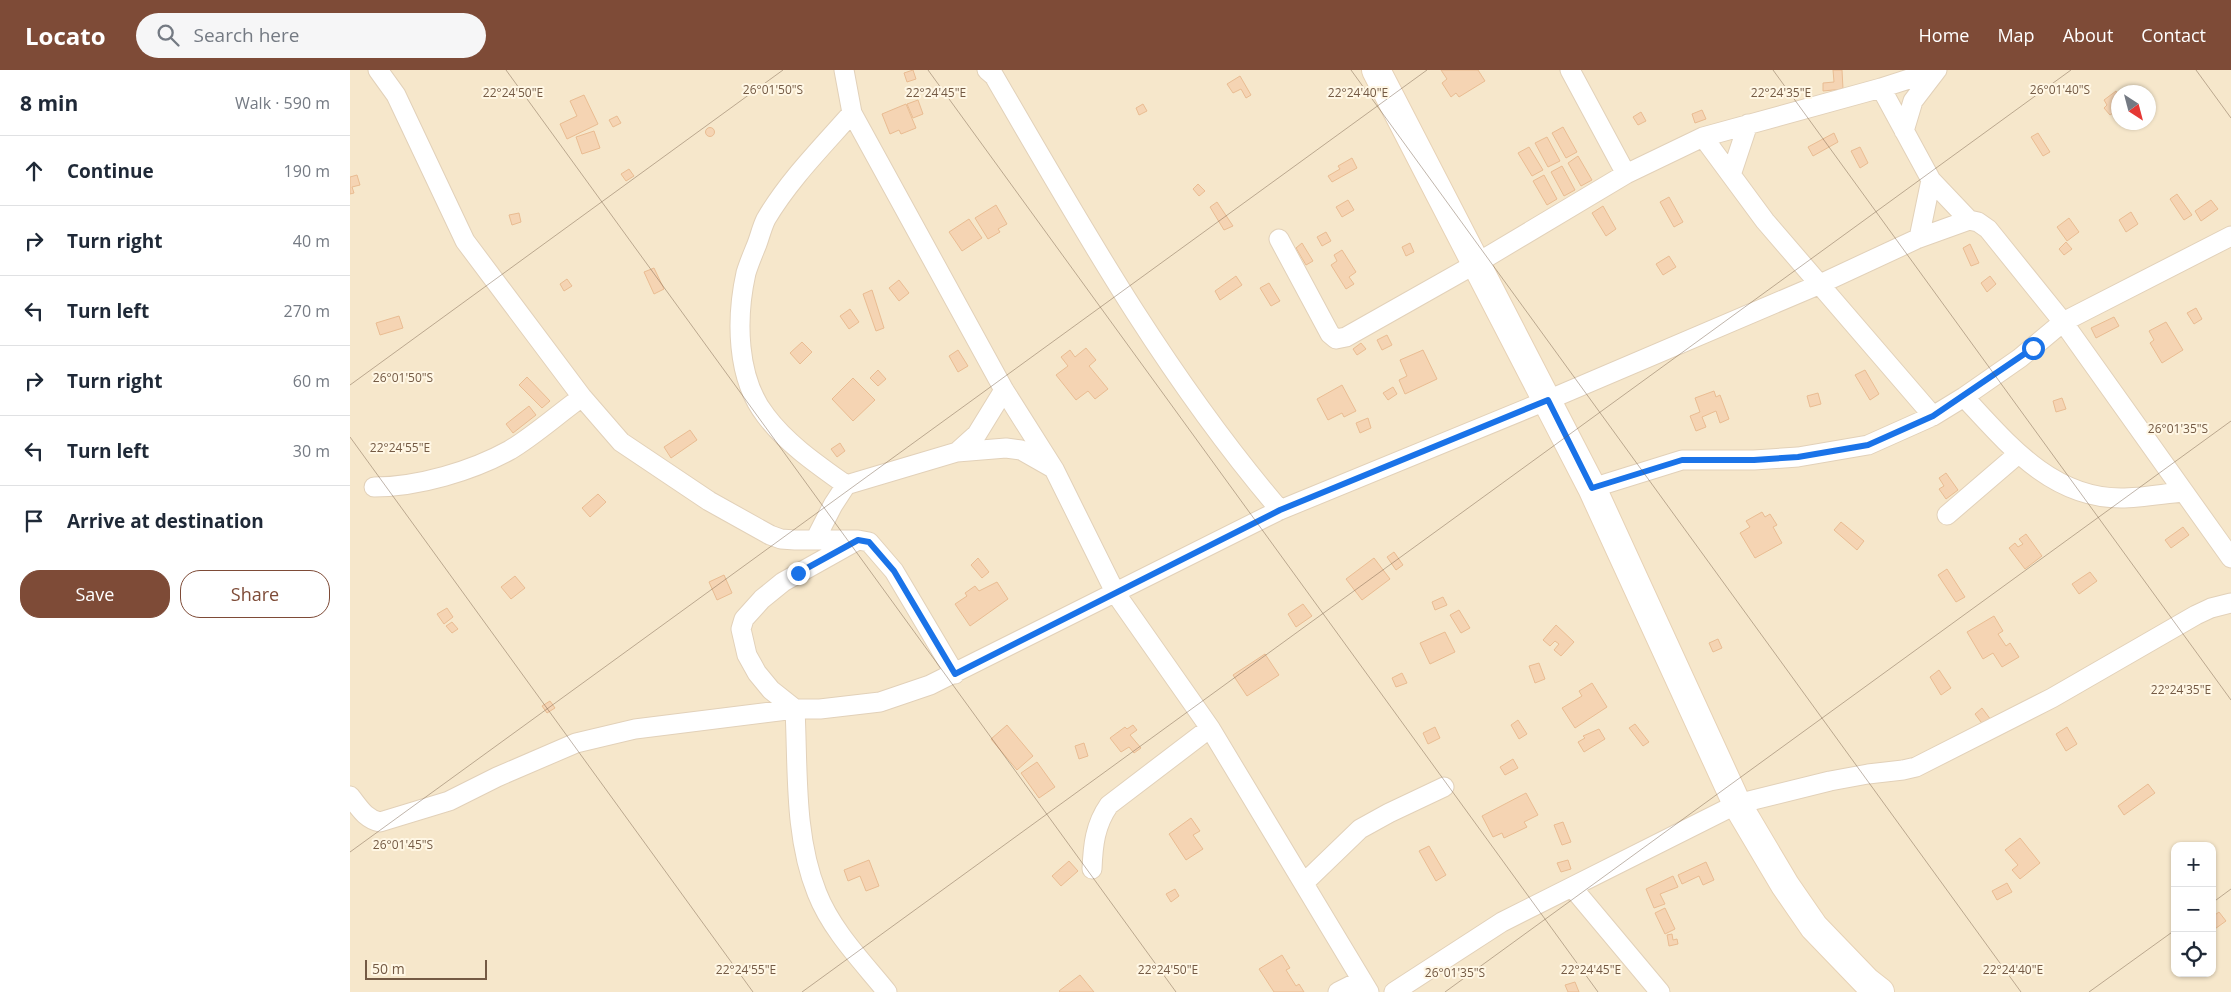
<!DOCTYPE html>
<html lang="en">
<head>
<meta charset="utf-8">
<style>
	:root { --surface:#fff; --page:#f6f6f7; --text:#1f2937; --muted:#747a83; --line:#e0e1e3; --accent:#7e4b37 }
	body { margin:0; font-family:"Open Sans",sans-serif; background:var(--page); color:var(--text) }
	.controls { position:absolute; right:15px; bottom:15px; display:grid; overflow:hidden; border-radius:10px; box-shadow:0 1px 4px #0004 }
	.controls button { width:45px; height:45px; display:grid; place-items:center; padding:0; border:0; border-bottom:1px solid var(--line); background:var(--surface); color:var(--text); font:25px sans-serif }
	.compass { position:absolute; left:1761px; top:15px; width:45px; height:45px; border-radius:50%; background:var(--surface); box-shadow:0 1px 4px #0004; rotate:144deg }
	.scale { position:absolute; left:15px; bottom:12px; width:122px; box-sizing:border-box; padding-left:5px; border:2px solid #745a44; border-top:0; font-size:14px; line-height:18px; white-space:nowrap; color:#745a44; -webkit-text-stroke:4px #fff7e5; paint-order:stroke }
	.stop { position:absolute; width:15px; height:15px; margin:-11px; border:4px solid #1a73e8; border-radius:50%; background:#fff }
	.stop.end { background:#1a73e8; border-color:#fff; box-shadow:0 1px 5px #0008 }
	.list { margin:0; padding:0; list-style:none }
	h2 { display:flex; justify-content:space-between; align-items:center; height:65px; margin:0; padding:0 20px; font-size:21px }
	h2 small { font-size:16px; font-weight:400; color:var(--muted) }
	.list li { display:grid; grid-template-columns:32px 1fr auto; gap:15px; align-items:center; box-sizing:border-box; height:70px; padding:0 20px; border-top:1px solid var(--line) }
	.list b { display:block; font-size:19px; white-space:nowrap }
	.list em { font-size:16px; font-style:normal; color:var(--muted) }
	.actions { display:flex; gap:10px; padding:15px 20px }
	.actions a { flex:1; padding:11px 0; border:1px solid var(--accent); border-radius:20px; text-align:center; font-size:18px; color:var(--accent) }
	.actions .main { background:var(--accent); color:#fff }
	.icon { flex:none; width:28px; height:28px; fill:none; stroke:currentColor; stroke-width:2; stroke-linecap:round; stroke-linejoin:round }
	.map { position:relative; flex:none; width:1881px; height:922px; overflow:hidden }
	header { display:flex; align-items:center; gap:30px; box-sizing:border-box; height:70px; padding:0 25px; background:var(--accent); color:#fff }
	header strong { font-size:24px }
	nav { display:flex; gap:28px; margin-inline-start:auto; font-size:18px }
	.search { width:350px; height:45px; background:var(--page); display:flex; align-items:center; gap:12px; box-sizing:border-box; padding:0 18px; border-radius:28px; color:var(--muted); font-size:19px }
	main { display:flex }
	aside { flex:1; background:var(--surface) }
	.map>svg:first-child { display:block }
	.residential { fill:#f6e7cb; fill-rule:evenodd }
	.building { fill:#f5d4b3; stroke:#e9bc92 }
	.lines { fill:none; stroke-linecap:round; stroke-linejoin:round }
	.street-casing { stroke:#e2d1b9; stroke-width:21 }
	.secondary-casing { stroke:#e7d2b6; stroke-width:30 }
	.street { stroke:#fff; stroke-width:19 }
	.secondary { stroke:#fff; stroke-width:28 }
	.route { stroke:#1a73e8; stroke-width:6 }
	.ticks { fill:none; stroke:#745a44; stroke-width:1; stroke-opacity:0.45 }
	.ticks-label { font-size:12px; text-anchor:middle; fill:#745a44; stroke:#fff7e5; stroke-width:4; stroke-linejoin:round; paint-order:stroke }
</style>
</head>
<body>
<header>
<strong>Locato</strong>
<div class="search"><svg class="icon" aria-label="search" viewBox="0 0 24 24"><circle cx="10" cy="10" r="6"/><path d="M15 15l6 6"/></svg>Search here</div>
<nav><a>Home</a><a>Map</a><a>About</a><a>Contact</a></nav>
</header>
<main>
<aside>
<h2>8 min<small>Walk · 590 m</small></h2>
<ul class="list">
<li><svg class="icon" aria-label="ahead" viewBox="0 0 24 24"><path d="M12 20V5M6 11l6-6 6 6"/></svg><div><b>Continue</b></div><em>190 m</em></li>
<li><svg class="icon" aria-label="right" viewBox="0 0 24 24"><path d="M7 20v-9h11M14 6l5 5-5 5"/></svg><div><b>Turn right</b></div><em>40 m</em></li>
<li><svg class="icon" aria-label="left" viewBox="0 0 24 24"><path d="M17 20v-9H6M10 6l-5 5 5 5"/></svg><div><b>Turn left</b></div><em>270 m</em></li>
<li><svg class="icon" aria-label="right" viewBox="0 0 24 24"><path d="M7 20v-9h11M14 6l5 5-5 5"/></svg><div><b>Turn right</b></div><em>60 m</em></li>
<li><svg class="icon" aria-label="left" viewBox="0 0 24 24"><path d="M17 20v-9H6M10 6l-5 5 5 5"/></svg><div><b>Turn left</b></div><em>30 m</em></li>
<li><svg class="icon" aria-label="arrive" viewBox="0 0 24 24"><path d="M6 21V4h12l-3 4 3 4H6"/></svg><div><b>Arrive at destination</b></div></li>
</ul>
<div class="actions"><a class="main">Save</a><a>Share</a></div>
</aside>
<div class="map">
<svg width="1881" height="922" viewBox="0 0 1881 922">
	<rect width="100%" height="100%" fill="#fef4dd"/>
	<path class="residential" d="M0,0H1881V922H0ZM1768,22H1798V52H1768ZM1825,776H1862V903H1825Z"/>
	<path class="building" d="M563,0L566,9L557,12L554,3Z
		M1091,0H1128L1135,11L1109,27L1106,23L1101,27L1092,13L1097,9Z
		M1483,0H1492L1493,19L1473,21V13L1484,12Z
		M890,6L901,25L896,28L891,19L883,23L877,14Z
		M1766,21L1768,25V45L1766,47L1763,43L1760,45L1754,38L1757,35L1754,30Z
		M234,25L248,54L217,69L210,54L227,46L220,31Z
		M568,30L573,44L563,48L557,34Z
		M556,34L566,58L551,64L549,60L540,64L532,44Z
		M793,34L797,41L789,45L786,38Z
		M1352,40L1356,49L1345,53L1342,44Z
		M1291,42L1296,51L1288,55L1283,47Z
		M267,46L271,53L263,57L259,50Z
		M1213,57L1227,82L1216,88L1202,63Z
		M355.5 62a4.5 4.5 0 1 1 9 0a4.5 4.5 0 1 1-9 0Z
		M244,61L250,78L232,84L226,67Z
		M1484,63L1488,72L1463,86L1458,77Z
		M1688,63L1700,82L1693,86L1681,67Z
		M1197,67L1210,91L1198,97L1185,73Z
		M1179,77L1193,100L1182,106L1168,83Z
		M1510,77L1518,93L1510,98L1501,81Z
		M1228,86L1242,110L1231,116L1218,93Z
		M1002,88L1007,98L982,112L978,106L990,99L988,96Z
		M1212,96L1225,120L1214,126L1201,102Z
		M279,99L284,106L276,111L271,104Z
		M7,105L10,115L2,117L4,123L0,124V107Z
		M1194,105L1207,129L1197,135L1183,111Z
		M848,114L855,121L849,126L843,119Z
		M1827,124L1842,145L1834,150L1820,129Z
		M1319,127L1333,152L1324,157L1310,132Z
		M998,130L1004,140L992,147L986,137Z
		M1861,130L1868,139L1851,151L1845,141Z
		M867,132L883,156L874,160L860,137Z
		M646,135L657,154L648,159L650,162L638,169L625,148Z
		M1253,136L1266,159L1256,166L1242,143Z
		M1781,142L1788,154L1776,162L1769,150Z
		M169,143L171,152L162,155L159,145Z
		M1719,148L1729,162L1717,171L1707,157Z
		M619,149L632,168L612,181L599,162Z
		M976,162L981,171L972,176L967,167Z
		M1716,172L1722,179L1714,185L1709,179Z
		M952,173L963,191L956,195L946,178Z
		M1060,173L1064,182L1056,186L1052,177Z
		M1620,174L1629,193L1621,196L1613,178Z
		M992,180L1006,202L999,207L1004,214L996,219L981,195L987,191L984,185Z
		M1319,186L1326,197L1313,205L1306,194Z
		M304,198L314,219L304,224L294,202Z
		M886,206L892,215L870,230L865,221Z
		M1640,206L1646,214L1637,222L1631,213Z
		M217,209L222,216L214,221L210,214Z
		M549,210L559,223L549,231L539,218Z
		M919,213L930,231L921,236L910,218Z
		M522,220L534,258L526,261L513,224Z
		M1846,238L1852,249L1844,254L1837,243Z
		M500,239L509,252L499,259L490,246Z
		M49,246L53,258L30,265L26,253Z
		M1764,247L1769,256L1746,268L1741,258Z
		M1816,252L1833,280L1812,293L1800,273L1804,270L1799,261Z
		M1037,265L1042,275L1032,280L1027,270Z
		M452,272L462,282L450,294L440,283Z
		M1011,273L1016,279L1007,285L1003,279Z
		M736,278L746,290L739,296L758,319L745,329L738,321L726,330L706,305L718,296L711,287L720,280L725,287Z
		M608,280L618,296L608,302L599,286Z
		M1073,280L1087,309L1055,324L1049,310L1057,306L1050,290Z
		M528,300L536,309L528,316L520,308Z
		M1515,300L1529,324L1520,330L1505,305Z
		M177,307L200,331L192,338L169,315Z
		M503,308L525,330L503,351L482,329Z
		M992,315L1006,341L994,347L992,343L978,350L967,329Z
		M1043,317L1047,324L1038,330L1033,323Z
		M1364,321L1366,327L1370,325L1379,349L1370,353L1366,341L1352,347L1356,357L1346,361L1340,346L1350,342L1345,328Z
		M1468,323L1471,334L1460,337L1457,326Z
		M1712,328L1716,339L1706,342L1703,331Z
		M179,336L186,345L163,363L156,354Z
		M1018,348L1021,358L1010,363L1006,353Z
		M340,360L347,370L321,388L314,377Z
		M490,373L495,381L487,387L481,379Z
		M1596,403L1608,420L1596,429L1589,419L1594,416L1589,408Z
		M248,424L256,432L240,447L232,438Z
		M1412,442L1415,447L1420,444L1427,455L1423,457L1432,473L1405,488L1390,463L1400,457L1396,451Z
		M1491,452L1514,471L1507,480L1484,460Z
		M1833,457L1839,465L1821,478L1815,470Z
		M1676,464L1692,486L1675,499L1659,478L1665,473L1668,477L1673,474L1669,469Z
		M1044,482L1053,495L1046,500L1037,487Z
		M628,488L639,502L632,508L621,495Z
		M1024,488L1040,509L1012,530L996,509Z
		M1597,499L1615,527L1606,532L1588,505Z
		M1740,502L1747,511L1729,524L1722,514Z
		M374,505L382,523L367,530L359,512Z
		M165,506L175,518L161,529L151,517Z
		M647,512L658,529L620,556L605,534L617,526L615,523L625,516L629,521Z
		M1093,527L1097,535L1085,540L1082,532Z
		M953,534L962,546L946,557L938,544Z
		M97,538L103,547L94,554L87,544Z
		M1109,540L1120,558L1111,563L1100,545Z
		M1644,546L1653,561L1648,564L1656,576L1660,573L1669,587L1652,597L1643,583L1633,589L1617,562Z
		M102,552L108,559L102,563L96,556Z
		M1206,555L1224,572L1211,586L1204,580L1209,574L1205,571L1200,576L1193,570Z
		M1095,562L1105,582L1080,594L1070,573Z
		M1368,569L1372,578L1363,582L1359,573Z
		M915,584L929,605L897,626L883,605Z
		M1189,593L1195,609L1185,613L1179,596Z
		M1589,600L1601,618L1591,625L1580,607Z
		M1052,603L1057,613L1046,617L1042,608Z
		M1242,613L1257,637L1225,658L1212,638L1232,626L1229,621Z
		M200,631L205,638L197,643L192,636Z
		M1632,638L1641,650L1634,656L1625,644Z
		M1168,650L1177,664L1169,669L1161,655Z
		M1285,654L1299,672L1293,676L1279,658Z
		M657,655L683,686L667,700L641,669Z
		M783,655L787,660L780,665L791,678L784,683L779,677L771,682L760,668L775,657L777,659Z
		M1085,657L1090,668L1078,674L1073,663Z
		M1717,657L1727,674L1716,681L1706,664Z
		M1249,659L1255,669L1234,682L1228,672L1235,668L1233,666Z
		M734,673L738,686L729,689L725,676Z
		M1163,689L1168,698L1155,705L1150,697Z
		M687,692L705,717L689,728L671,703Z
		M1798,714L1805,723L1774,745L1768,736Z
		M1176,723L1188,745L1174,752L1177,757L1154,768L1152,763L1143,767L1132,746Z
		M841,748L850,761L843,765L853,779L836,790L819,764Z
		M1213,752L1221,772L1212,775L1204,755Z
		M1670,768L1690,793L1670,809L1662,800L1668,795L1655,780Z
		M1079,776L1096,805L1086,811L1069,781Z
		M519,790L529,816L516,821L510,806L498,811L494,800Z
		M1218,790L1221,799L1211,802L1207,793Z
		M719,791L728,801L711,816L702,806Z
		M1356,792L1364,810L1353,815L1349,806L1332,814L1328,805Z
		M1323,806L1328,817L1310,824L1315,834L1304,838L1296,819Z
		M1657,813L1662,822L1647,830L1642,821Z
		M825,819L829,826L821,832L816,824Z
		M1315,838L1325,859L1315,864L1305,843Z
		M1869,842L1876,851L1862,861V847Z
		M1322,864L1323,870L1327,869L1328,874L1319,876L1317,865Z
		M932,885L940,898L936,900L946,916L949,914L954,922H924L909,899Z
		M730,905L744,922H710L709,921Z
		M1225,912L1229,922H1218L1215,915Z"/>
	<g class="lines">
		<defs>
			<path id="street" d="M28,0L46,25L115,171L232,327L271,372L359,431L420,465L431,469L445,470H508L519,472L544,501L605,604
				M494,0L502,43L654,320L704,399L766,524L860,658L1019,922
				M637,0L644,6C731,156 817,308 930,440
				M1220,0L1276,104L1353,67L1531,18L1587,0
				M1531,18L1581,110L1619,150L1628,152L1638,159L1713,252L1881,488
				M1554,61L1563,31L1586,1
				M1353,67L1415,151L1583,346
				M1381,105L1398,54
				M1569,168L1581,110
				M929,169L980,264L986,269L996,267L1127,193L1276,104
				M1614,327C1657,373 1701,428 1771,428C1791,428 1812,424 1832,422
				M607,382L656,378L671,380L701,397
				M496,415C468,395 437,374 416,346C386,308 386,248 396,203C399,193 403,184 407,174C410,166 412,157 416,149C439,110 472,77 502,43
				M24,417C68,417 122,401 160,380C185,365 208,344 232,327
				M1242,418L1332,390H1404L1448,387L1518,375L1583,346L1614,327L1670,288L1713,252L1881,166
				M1597,445L1668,384
				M465,470L483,435L496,415L607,382L627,364L654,320
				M508,470L433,512L412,529L394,549L391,559L397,585L407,603L421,620L445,639H470L530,632L580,615L930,440L1198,330L1468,215L1569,168L1619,150
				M0,726C9,737 15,749 30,752L99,731L147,707L226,673L285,659L445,639C448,700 444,766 467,823C482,861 512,891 537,922
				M742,799C743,775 745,755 759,735L860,658
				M954,813L1010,759L1039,743L1094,717
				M1222,817L1310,922
				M988,922L1012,910
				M1044,922L1152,852L1387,734L1480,711L1518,704L1553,700L1566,697L1702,628L1846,545L1861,538L1881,533"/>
			<path id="secondary" d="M1026,0L1242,418L1387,734L1435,815L1464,857L1516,911L1530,922"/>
		</defs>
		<use href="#street" class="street-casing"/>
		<use href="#secondary" class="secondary-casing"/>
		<use href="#street" class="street"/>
		<use href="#secondary" class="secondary"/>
	</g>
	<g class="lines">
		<path class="route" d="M448,503L508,470L519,472L544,501L605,604L930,440L1198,330L1242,418L1332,390H1404L1448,387L1518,375L1583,346L1683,278"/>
	</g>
	<path class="ticks" d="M156,0L826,922M578,0L1248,922M1001,0L1671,922M1423,0L1881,630M1846,0L1881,48M0,315L433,0M0,367L403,922M0,782L1077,0M1862,833L1881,819M452,922L1721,0M1095,922L1881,351M1739,922L1825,860"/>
	<g class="ticks-label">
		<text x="423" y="24">26°01'50"S</text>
		<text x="1710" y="24">26°01'40"S</text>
		<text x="163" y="27">22°24'50"E</text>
		<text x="586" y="27">22°24'45"E</text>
		<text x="1008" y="27">22°24'40"E</text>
		<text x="1431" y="27">22°24'35"E</text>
		<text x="53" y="312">26°01'50"S</text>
		<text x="1828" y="363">26°01'35"S</text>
		<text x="50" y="382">22°24'55"E</text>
		<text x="1831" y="624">22°24'35"E</text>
		<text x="53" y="779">26°01'45"S</text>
		<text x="396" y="904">22°24'55"E</text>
		<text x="818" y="904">22°24'50"E</text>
		<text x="1241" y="904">22°24'45"E</text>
		<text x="1663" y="904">22°24'40"E</text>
		<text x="1105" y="907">26°01'35"S</text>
	</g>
</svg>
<div class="controls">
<button>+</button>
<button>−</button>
<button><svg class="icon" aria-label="locate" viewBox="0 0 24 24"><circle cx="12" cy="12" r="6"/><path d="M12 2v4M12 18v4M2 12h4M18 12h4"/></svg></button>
</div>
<svg class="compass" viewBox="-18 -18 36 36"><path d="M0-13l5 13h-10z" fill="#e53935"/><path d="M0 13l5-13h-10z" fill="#747a83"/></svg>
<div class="scale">50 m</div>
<div class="stop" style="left:1683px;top:278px"></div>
<div class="stop end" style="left:448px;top:503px"></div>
</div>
</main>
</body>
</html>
